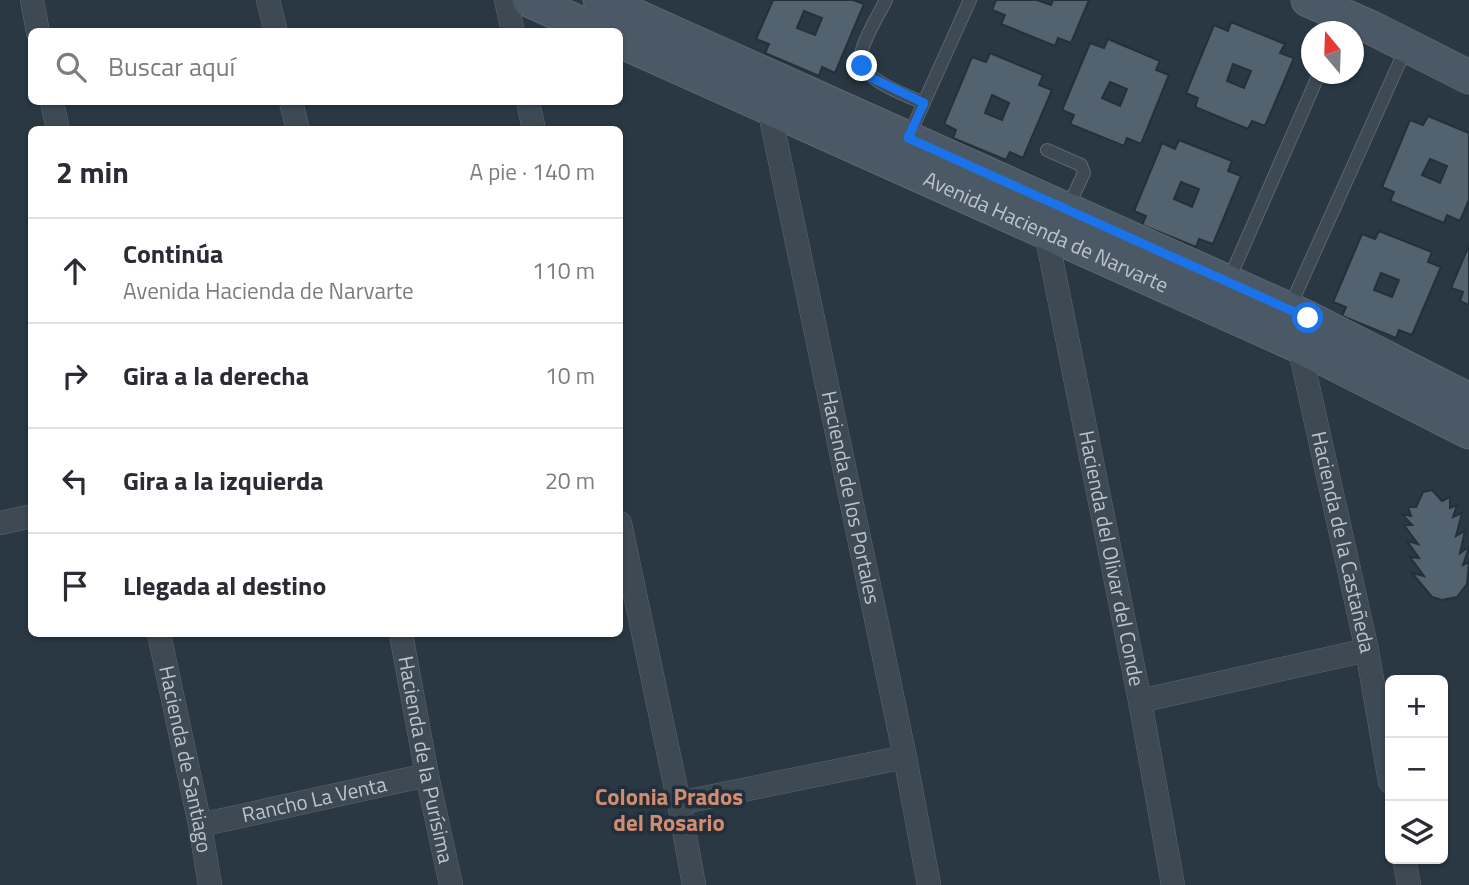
<!DOCTYPE html>
<html lang="es">
<head>
<meta charset="utf-8">
<style>
	:root { --surface:#fff; --page:#f2f2f3; --text:#2b2b33; --muted:#7c7c81; --line:#e1e1e2 }
	body { margin:0; font-family:"Titillium Web",sans-serif; background:var(--page); color:var(--text) }
	.controls { position:absolute; right:21px; bottom:21px; display:grid; overflow:hidden; border-radius:10px; box-shadow:0 2px 5px #0004 }
	.controls button { width:63px; height:63px; display:grid; place-items:center; padding:0; border:0; border-bottom:2px solid var(--line); background:var(--surface); color:var(--text); font:35px sans-serif }
	.compass { position:absolute; left:1301px; top:21px; width:63px; height:63px; border-radius:50%; background:var(--surface); box-shadow:0 2px 5px #0004; rotate:341deg }
	.stop { position:absolute; width:21px; height:21px; margin:-16px; border:5px solid #1a73e8; border-radius:50%; background:#fff }
	.stop.end { background:#1a73e8; border-color:#fff; box-shadow:0 2px 7px #0008 }
	.list { margin:0; padding:0; list-style:none }
	h2 { display:flex; justify-content:space-between; align-items:center; height:91px; margin:0; padding:0 28px; font-size:30px }
	h2 small { font-size:23px; font-weight:400; color:var(--muted) }
	.list li { display:grid; grid-template-columns:46px 1fr auto; gap:21px; align-items:center; box-sizing:border-box; height:105px; padding:0 28px; border-top:2px solid var(--line) }
	.list b { display:block; font-size:26px; white-space:nowrap }
	.list p { margin:0; font-size:23px; white-space:nowrap; color:var(--muted) }
	.list em { font-size:23px; font-style:normal; color:var(--muted) }
	.icon { flex:none; width:38px; height:38px; fill:none; stroke:currentColor; stroke-width:2; stroke-linecap:round; stroke-linejoin:round }
	.map { position:relative; flex:none; width:1469px; height:885px; overflow:hidden }
	.search { position:absolute; background:var(--surface); box-shadow:0 2px 5px #0004; left:28px; top:28px; width:595px; height:77px; display:flex; align-items:center; gap:18px; box-sizing:border-box; padding:0 24px; border-radius:10px; color:var(--muted); font-size:26px }
	.panel { position:absolute; background:var(--surface); box-shadow:0 2px 5px #0004; left:28px; top:126px; width:595px; height:511px; border-radius:10px }
	.map>svg:first-child { display:block }
	.building { fill:#52626e; stroke:#24303b; stroke-width:2; fill-rule:evenodd }
	.lines { fill:none; stroke-linecap:round; stroke-linejoin:round }
	.lane-casing { stroke:#5c6770; stroke-width:14 }
	.street-casing { stroke:#5c6770; stroke-width:24 }
	.secondary-casing { stroke:#5c6770; stroke-width:35 }
	.lane { stroke:#3d4953; stroke-width:12 }
	.street { stroke:#3d4953; stroke-width:23 }
	.secondary { stroke:#4b5966; stroke-width:33 }
	.route { stroke:#1a73e8; stroke-width:9 }
	.labels { text-anchor:middle; stroke-width:7; stroke-linejoin:round; paint-order:stroke }
	.street-label { font-size:21px; fill:#bbc4cd; stroke:#222e39 }
	.neighbourhood-label { font-size:23px; font-weight:bold; fill:#d38c6f; stroke:#222e39 }
</style>
</head>
<body>
<div class="map">
<svg width="1469" height="885" viewBox="0 0 1469 885">
	<rect width="100%" height="100%" fill="#293843"/>
	<path class="building" d="M773,0H853L864,4L835,73L822,67L819,76L765,53L769,44L756,39ZM804,11L822,18L815,35L797,28Z
		M996,0H1037L1051,5L1053,0H1089L1071,43L1058,38L1055,46L1001,24L1005,15L992,10Z
		M1231,22L1285,44L1280,53L1294,58L1265,126L1252,121L1248,129L1195,107L1198,98L1186,93L1214,25L1228,31ZM1233,64L1251,71L1244,88L1227,81Z
		M1108,39L1160,61L1156,70L1169,75L1141,144L1127,138L1124,146L1070,124L1074,115L1062,110L1090,43L1104,48ZM1110,82L1127,89L1120,106L1102,98Z
		M990,53L1043,75L1039,85L1052,90L1023,158L1010,152L1006,160L953,138L956,130L944,124L972,57L986,62ZM992,95L1009,103L1002,120L985,113Z
		M1428,116L1469,133V200L1460,221L1447,215L1444,223L1390,201L1394,192L1382,187L1410,120L1423,125ZM1430,159L1447,166L1440,183L1422,175Z
		M1179,140L1232,161L1228,171L1241,176L1213,244L1199,239L1196,247L1142,225L1146,216L1134,211L1162,143L1175,149ZM1181,182L1199,189L1192,207L1174,199Z
		M1379,231L1432,252L1428,262L1441,267L1412,335L1399,330L1396,338L1342,316L1346,307L1333,302L1362,234L1375,239ZM1381,273L1399,280L1392,297L1374,290Z
		M1469,245V305L1460,301L1463,292L1451,288Z
		M1432,490L1442,501L1450,497V508L1457,505L1453,517L1462,513L1456,536L1465,531L1460,553L1469,547L1463,565L1469,562L1467,584L1457,597L1442,600L1432,597L1412,573L1424,576L1410,557L1419,558L1407,541L1418,544L1404,525H1412L1402,514L1411,516L1408,507H1416L1423,492Z"/>
	<g class="lines">
		<defs>
			<path id="lane" d="M886,0C878,16 867,33 862,50C853,78 904,94 924,103
				M908,138L970,0
				M1047,150L1081,165L1084,173L1067,209
				M1228,282L1319,74
				M1289,309L1406,48"/>
			<g id="street">
				<path d="M32,0L38,32"/>
				<path d="M268,0L276,32"/>
				<path d="M506,0L513,32"/>
				<path d="M52,102L58,130"/>
				<path d="M291,102L298,130"/>
				<path d="M528,102L534,130"/>
				<path id="s1" d="M769,109L905,757L929,885"/>
				<path id="s2" d="M1046,233L1140,701L1173,885"/>
				<path id="s3" d="M1299,346L1367,650L1390,782"/>
				<path d="M0,523L32,516"/>
				<path d="M620,523L679,803L694,885"/>
				<path id="s4" d="M159,634L200,825L210,885"/>
				<path id="s5" d="M401,634L427,775L451,885"/>
				<path d="M1140,701L1367,650"/>
				<path d="M679,803L905,757"/>
				<path id="s6" d="M200,825L427,775"/>
				<path d="M1404,859L1409,885"/>
			</g>
			<g id="secondary">
				<path d="M529,0L599,32"/>
				<path d="M600,0L1308,318L1469,400"/>
				<path d="M1308,0L1372,28L1469,77"/>
				<path id="s7" d="M620,41L1299,346L1469,432"/>
			</g>
		</defs>
		<use href="#lane" class="lane-casing"/>
		<use href="#street" class="street-casing"/>
		<use href="#secondary" class="secondary-casing"/>
		<use href="#lane" class="lane"/>
		<use href="#street" class="street"/>
		<use href="#secondary" class="secondary"/>
	</g>
	<g class="lines">
		<path class="route" d="M862,66L870,77L924,103L908,138L1308,318"/>
	</g>
	<g class="labels">
		<g class="street-label">
			<text dy="7" stroke="none"><textPath href="#s7" startOffset="467">Avenida Hacienda de Narvarte</textPath></text>
			<text dy="7" stroke="none"><textPath href="#s1" startOffset="397">Hacienda de los Portales</textPath></text>
			<text dy="7" stroke="none"><textPath href="#s3" startOffset="201">Hacienda de la Castañeda</textPath></text>
			<text dy="7" stroke="none"><textPath href="#s2" startOffset="332">Hacienda del Olivar del Conde</textPath></text>
			<text dy="7" stroke="none"><textPath href="#s4" startOffset="128">Hacienda de Santiago</textPath></text>
			<text dy="7" stroke="none"><textPath href="#s5" startOffset="128">Hacienda de la Purísima</textPath></text>
			<text dy="7" stroke="none"><textPath href="#s6" startOffset="117">Rancho La Venta</textPath></text>
		</g>
		<g class="neighbourhood-label">
			<text x="669" y="805">Colonia Prados<tspan x="669" dy="26">del Rosario</tspan></text>
		</g>
	</g>
</svg>
<div class="controls">
<button>+</button>
<button>−</button>
<button><svg class="icon" aria-label="layers" viewBox="0 0 24 24"><path d="M12 4l9 5-9 5-9-5zM3 14l9 5 9-5"/></svg></button>
</div>
<svg class="compass" viewBox="-18 -18 36 36"><path d="M0-13l5 13h-10z" fill="#e53935"/><path d="M0 13l5-13h-10z" fill="#7c7c81"/></svg>
<div class="stop" style="left:1308px;top:318px"></div>
<div class="stop end" style="left:862px;top:66px"></div>
<div class="search"><svg class="icon" aria-label="search" viewBox="0 0 24 24"><circle cx="10" cy="10" r="6"/><path d="M15 15l6 6"/></svg>Buscar aquí</div>
<section class="panel">
<h2>2 min<small>A pie · 140 m</small></h2>
<ul class="list">
<li><svg class="icon" aria-label="ahead" viewBox="0 0 24 24"><path d="M12 20V5M6 11l6-6 6 6"/></svg><div><b>Continúa</b><p>Avenida Hacienda de Narvarte</p></div><em>110 m</em></li>
<li><svg class="icon" aria-label="right" viewBox="0 0 24 24"><path d="M7 20v-9h11M14 6l5 5-5 5"/></svg><div><b>Gira a la derecha</b></div><em>10 m</em></li>
<li><svg class="icon" aria-label="left" viewBox="0 0 24 24"><path d="M17 20v-9H6M10 6l-5 5 5 5"/></svg><div><b>Gira a la izquierda</b></div><em>20 m</em></li>
<li><svg class="icon" aria-label="arrive" viewBox="0 0 24 24"><path d="M6 21V4h12l-3 4 3 4H6"/></svg><div><b>Llegada al destino</b></div></li>
</ul>
</section>
</div>
</body>
</html>
